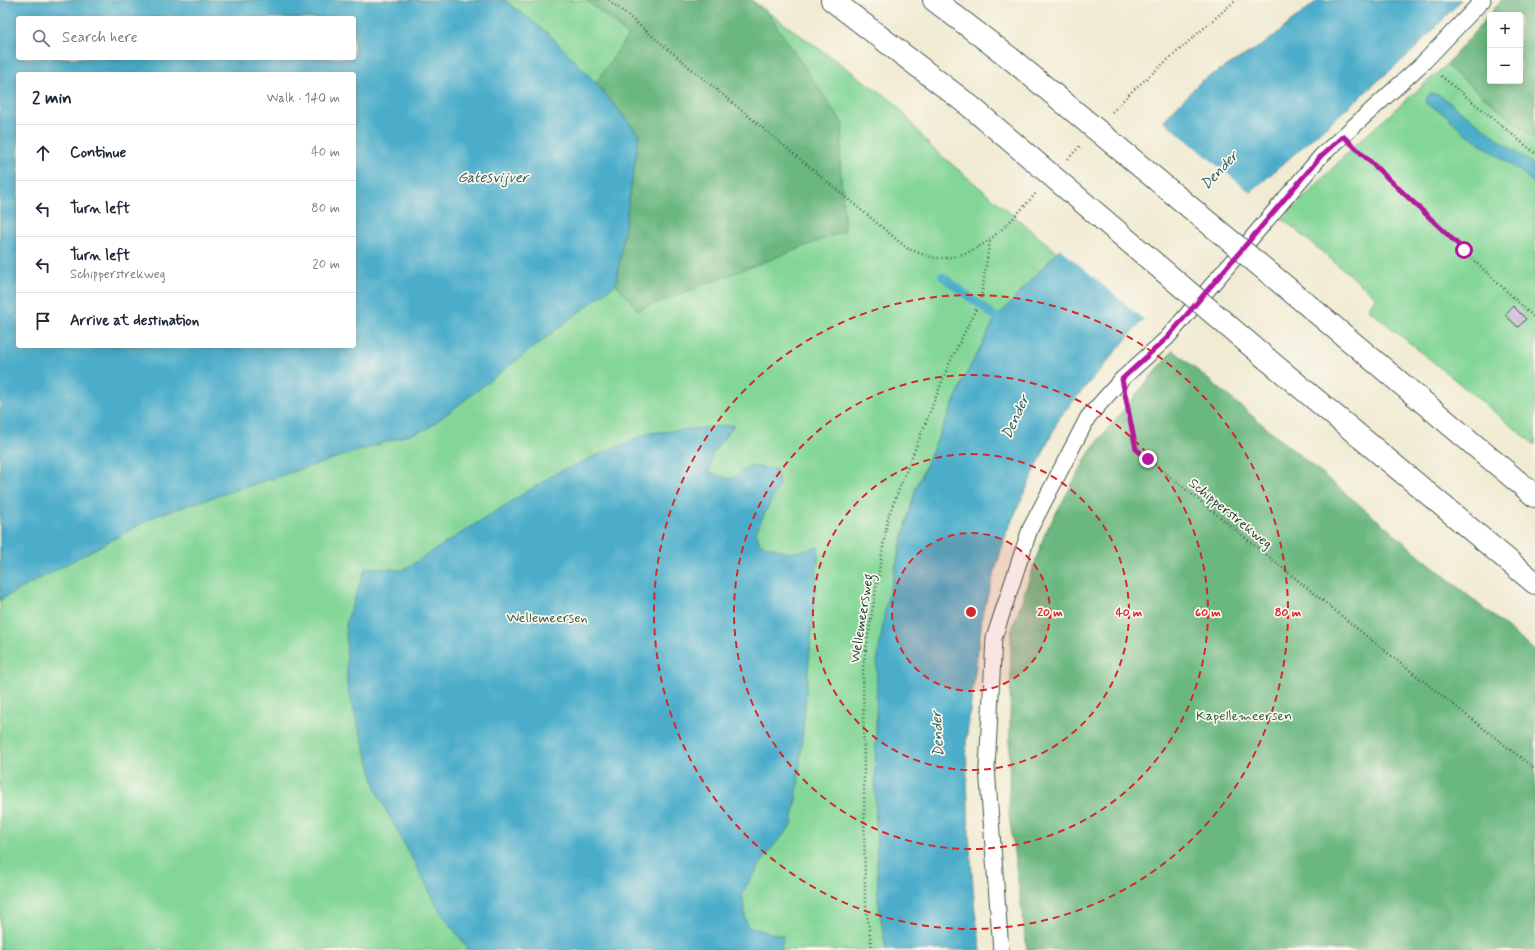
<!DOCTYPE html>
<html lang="en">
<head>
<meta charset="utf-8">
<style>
	:root { --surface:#fff; --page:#f2f2f3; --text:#1f2937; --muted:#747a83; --line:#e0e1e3 }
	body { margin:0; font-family:Mynerve,sans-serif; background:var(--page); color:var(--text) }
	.controls { position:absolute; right:12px; top:12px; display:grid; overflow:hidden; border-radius:4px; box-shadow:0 2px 10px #0003 }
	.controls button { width:36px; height:36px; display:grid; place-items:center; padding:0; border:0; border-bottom:1px solid var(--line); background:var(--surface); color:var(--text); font:20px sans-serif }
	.stop { position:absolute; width:12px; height:12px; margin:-9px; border:3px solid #b5179e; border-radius:50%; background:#fff }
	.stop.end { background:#b5179e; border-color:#fff; box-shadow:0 1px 4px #0008 }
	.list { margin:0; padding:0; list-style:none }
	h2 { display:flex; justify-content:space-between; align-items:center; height:52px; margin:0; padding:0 16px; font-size:17px }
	h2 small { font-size:13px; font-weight:400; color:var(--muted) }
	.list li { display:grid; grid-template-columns:26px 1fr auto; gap:12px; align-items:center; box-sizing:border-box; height:56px; padding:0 16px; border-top:1px solid var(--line) }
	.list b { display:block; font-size:15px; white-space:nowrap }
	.list p { margin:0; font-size:13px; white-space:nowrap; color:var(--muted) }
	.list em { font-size:13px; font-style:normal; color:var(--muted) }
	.icon { flex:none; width:22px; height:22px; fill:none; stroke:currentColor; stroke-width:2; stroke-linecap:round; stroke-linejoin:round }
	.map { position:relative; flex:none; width:1535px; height:950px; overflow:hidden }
	.search { position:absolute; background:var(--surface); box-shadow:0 2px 10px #0003; left:16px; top:16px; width:340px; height:44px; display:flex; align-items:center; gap:10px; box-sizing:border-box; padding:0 14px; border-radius:4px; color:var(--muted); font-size:15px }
	.panel { position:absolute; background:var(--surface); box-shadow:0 2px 10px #0003; left:16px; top:72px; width:340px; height:276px; border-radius:4px }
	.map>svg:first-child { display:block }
	.green { fill:#83d697; stroke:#518a66; fill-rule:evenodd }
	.forest { fill:#6ab780; stroke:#447a5a; fill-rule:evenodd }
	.water { fill:#4badca; stroke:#35757f; fill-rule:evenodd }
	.pier { fill:#f1ebd3 }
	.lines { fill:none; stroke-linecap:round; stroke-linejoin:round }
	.stream { stroke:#4badca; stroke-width:8 }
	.building { fill:#c9acd8 }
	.service-casing { stroke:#3e574c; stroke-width:17 }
	.motorway-casing { stroke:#3e574c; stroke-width:24 }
	.path { stroke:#3e574c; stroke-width:2.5; stroke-dasharray:1 3; stroke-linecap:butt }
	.service { stroke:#fff; stroke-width:15 }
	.motorway { stroke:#fff; stroke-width:22 }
	.motorway-bridge-casing { stroke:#3e574c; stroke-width:24; stroke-linecap:butt }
	.motorway-bridge { stroke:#fff; stroke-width:22 }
	.route { stroke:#b5179e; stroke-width:5 }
	.ring { fill:none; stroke:#d62828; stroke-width:2; stroke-dasharray:7 5 }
	.labels { text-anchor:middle; stroke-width:3.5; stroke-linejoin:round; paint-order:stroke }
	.street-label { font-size:14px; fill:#1f3d34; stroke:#fbf7ec }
	.park-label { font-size:14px; fill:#335c48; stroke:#fbf7ec }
	.water-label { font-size:15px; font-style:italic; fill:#2c5f61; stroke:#fbf7ec }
	.centre { fill:#d62828; stroke:#fbf7ec; stroke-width:2 }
	.ring-label { font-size:12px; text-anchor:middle; font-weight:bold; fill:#d62828; stroke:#fbf7ec; stroke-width:3.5; stroke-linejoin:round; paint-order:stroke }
</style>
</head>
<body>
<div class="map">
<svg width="1535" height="950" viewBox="0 0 1535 950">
	<rect width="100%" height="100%" fill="#fbf7ec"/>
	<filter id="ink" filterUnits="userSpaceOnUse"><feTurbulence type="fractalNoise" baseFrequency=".025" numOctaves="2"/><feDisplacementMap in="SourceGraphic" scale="8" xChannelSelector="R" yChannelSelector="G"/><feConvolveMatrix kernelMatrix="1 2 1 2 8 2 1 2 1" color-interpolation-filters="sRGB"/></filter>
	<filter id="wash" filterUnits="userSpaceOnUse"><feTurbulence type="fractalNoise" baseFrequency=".012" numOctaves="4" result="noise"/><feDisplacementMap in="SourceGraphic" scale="16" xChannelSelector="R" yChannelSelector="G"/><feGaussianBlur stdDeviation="0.9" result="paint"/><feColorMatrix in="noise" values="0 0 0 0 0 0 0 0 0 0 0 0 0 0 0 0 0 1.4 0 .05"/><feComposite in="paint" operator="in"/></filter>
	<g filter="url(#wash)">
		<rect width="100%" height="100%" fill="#f1ebd3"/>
		<path class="green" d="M0,0H751L895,103L931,147L1057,252L994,321L966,375L916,488L901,543L885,610L875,786L878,899L886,950H0ZM18,18H354V58H18ZM18,74H354V346H18Z
			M1446,65L1535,139V445L1368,309L1376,297L1283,219L1353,147Z"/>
		<path class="forest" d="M586,0H751L767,12L843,124L840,163L845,231L638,310L616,284L639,135L596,83L628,35Z
			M1502,0H1535V139L1446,65ZM1490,15H1520V81H1490Z
			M1173,350L1535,651V950H1027L1009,814L1011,632L1045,533L1092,448Z"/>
		<path class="water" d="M0,0H504L548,33L596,83L639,135L616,284L427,429L158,515L0,600ZM18,18H354V58H18ZM18,74H354V346H18Z
			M1318,0H1461L1416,48L1254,189L1059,418L1007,531L983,611L966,742L969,834L975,912L981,950H886L878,899L875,786L877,663L885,610L916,488L966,375L994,321L1057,252L1168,116L1201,81L1264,44Z
			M1429,94H1438L1535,166V184L1521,172L1461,130L1446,115L1425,103Z
			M734,425L712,454L709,472L731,479L749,466L776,469L779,484L756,532L760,544L791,553L819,547L798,786L792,825L770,850L742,893L747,927L783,936L781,950H469L440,911L378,795L347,686L346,622L366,567L403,570L556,473L649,433Z"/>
		<path class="pier" d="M1162,120L1252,194L1144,320L1058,247Z"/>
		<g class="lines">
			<path class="stream" d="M942,276L997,318"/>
		</g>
		<g id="blocks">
			<path class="building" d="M1513,306L1526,319L1518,327L1505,315Z"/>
		</g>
	</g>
	<g filter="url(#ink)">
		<use href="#blocks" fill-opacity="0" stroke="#3e574c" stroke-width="1"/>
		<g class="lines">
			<defs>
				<path id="service" d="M1001,950L987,768L994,638L1030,529L1088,417L1122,379L1167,338L1321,156L1424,62L1483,0"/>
				<path id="motorway" d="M832,0L971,107
					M934,0L1010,58
					M1310,307L1535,496
					M1267,359L1535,583"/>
			</defs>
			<use href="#service" class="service-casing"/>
			<use href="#motorway" class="motorway-casing"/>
			<path class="path" d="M609,0L908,249C918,252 931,259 941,258C982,257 1011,221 1036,193
				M1441,76L1535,153
				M1112,112L1131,92L1236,0
				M1358,151L1535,318
				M1068,159L1080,146
				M981,298L990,240
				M1127,406L1136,449L1370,639L1535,769
				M872,950L865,899L863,667L888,517L949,364L977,307"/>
			<use href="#service" class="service"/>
			<use href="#motorway" class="motorway"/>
			<defs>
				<path id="motorway-bridge" d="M1010,58L1310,307
					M971,107L1267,359"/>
			</defs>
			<use href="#motorway-bridge" class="motorway-bridge-casing"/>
			<use href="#motorway-bridge" class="motorway-bridge"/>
		</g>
	</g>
	<g class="lines" filter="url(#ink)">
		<path class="route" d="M1148,459L1136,449L1122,379L1167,338L1321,156L1343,136L1464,250"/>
	</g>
	<circle cx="971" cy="612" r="79" fill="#d62828" fill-opacity=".12"/>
	<g class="ring">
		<circle cx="971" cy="612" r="79"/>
		<circle cx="971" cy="612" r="158"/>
		<circle cx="971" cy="612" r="237"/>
		<circle cx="971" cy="612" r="317"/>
	</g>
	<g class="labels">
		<g class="street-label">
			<text transform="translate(1231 513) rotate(39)" y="5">Schipperstrekweg</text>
			<text transform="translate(861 618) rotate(-81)" y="5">Wellemeersweg</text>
		</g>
		<g class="park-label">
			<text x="547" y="622">Wellemeersen</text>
			<text x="1244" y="720">Kapellemeersen</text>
		</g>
		<g class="water-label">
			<text transform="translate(1219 170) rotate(-46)" y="5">Dender</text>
			<text x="493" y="182">Gatesvijver</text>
			<text transform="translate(1015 417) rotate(-65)" y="5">Dender</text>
			<text transform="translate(937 734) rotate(-93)" y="5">Dender</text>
		</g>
	</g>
	<circle cx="971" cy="612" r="6" class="centre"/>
	<g class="ring-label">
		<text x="1050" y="616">20 m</text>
		<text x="1129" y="616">40 m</text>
		<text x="1208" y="616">60 m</text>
		<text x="1288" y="616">80 m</text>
	</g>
</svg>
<div class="controls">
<button>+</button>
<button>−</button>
</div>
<div class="stop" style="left:1464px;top:250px"></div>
<div class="stop end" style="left:1148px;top:459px"></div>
<div class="search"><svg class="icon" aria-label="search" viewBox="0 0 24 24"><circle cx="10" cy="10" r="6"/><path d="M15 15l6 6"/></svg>Search here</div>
<section class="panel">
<h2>2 min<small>Walk · 140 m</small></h2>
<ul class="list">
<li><svg class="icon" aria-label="ahead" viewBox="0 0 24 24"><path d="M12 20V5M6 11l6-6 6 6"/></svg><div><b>Continue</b></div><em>40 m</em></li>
<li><svg class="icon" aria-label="left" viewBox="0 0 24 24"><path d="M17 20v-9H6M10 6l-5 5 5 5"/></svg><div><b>Turn left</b></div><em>80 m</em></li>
<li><svg class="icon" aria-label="left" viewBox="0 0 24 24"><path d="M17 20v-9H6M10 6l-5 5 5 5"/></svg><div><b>Turn left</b><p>Schipperstrekweg</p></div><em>20 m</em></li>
<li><svg class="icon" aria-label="arrive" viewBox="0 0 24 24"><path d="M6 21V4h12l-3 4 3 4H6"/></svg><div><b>Arrive at destination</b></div></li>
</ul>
</section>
</div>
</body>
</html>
